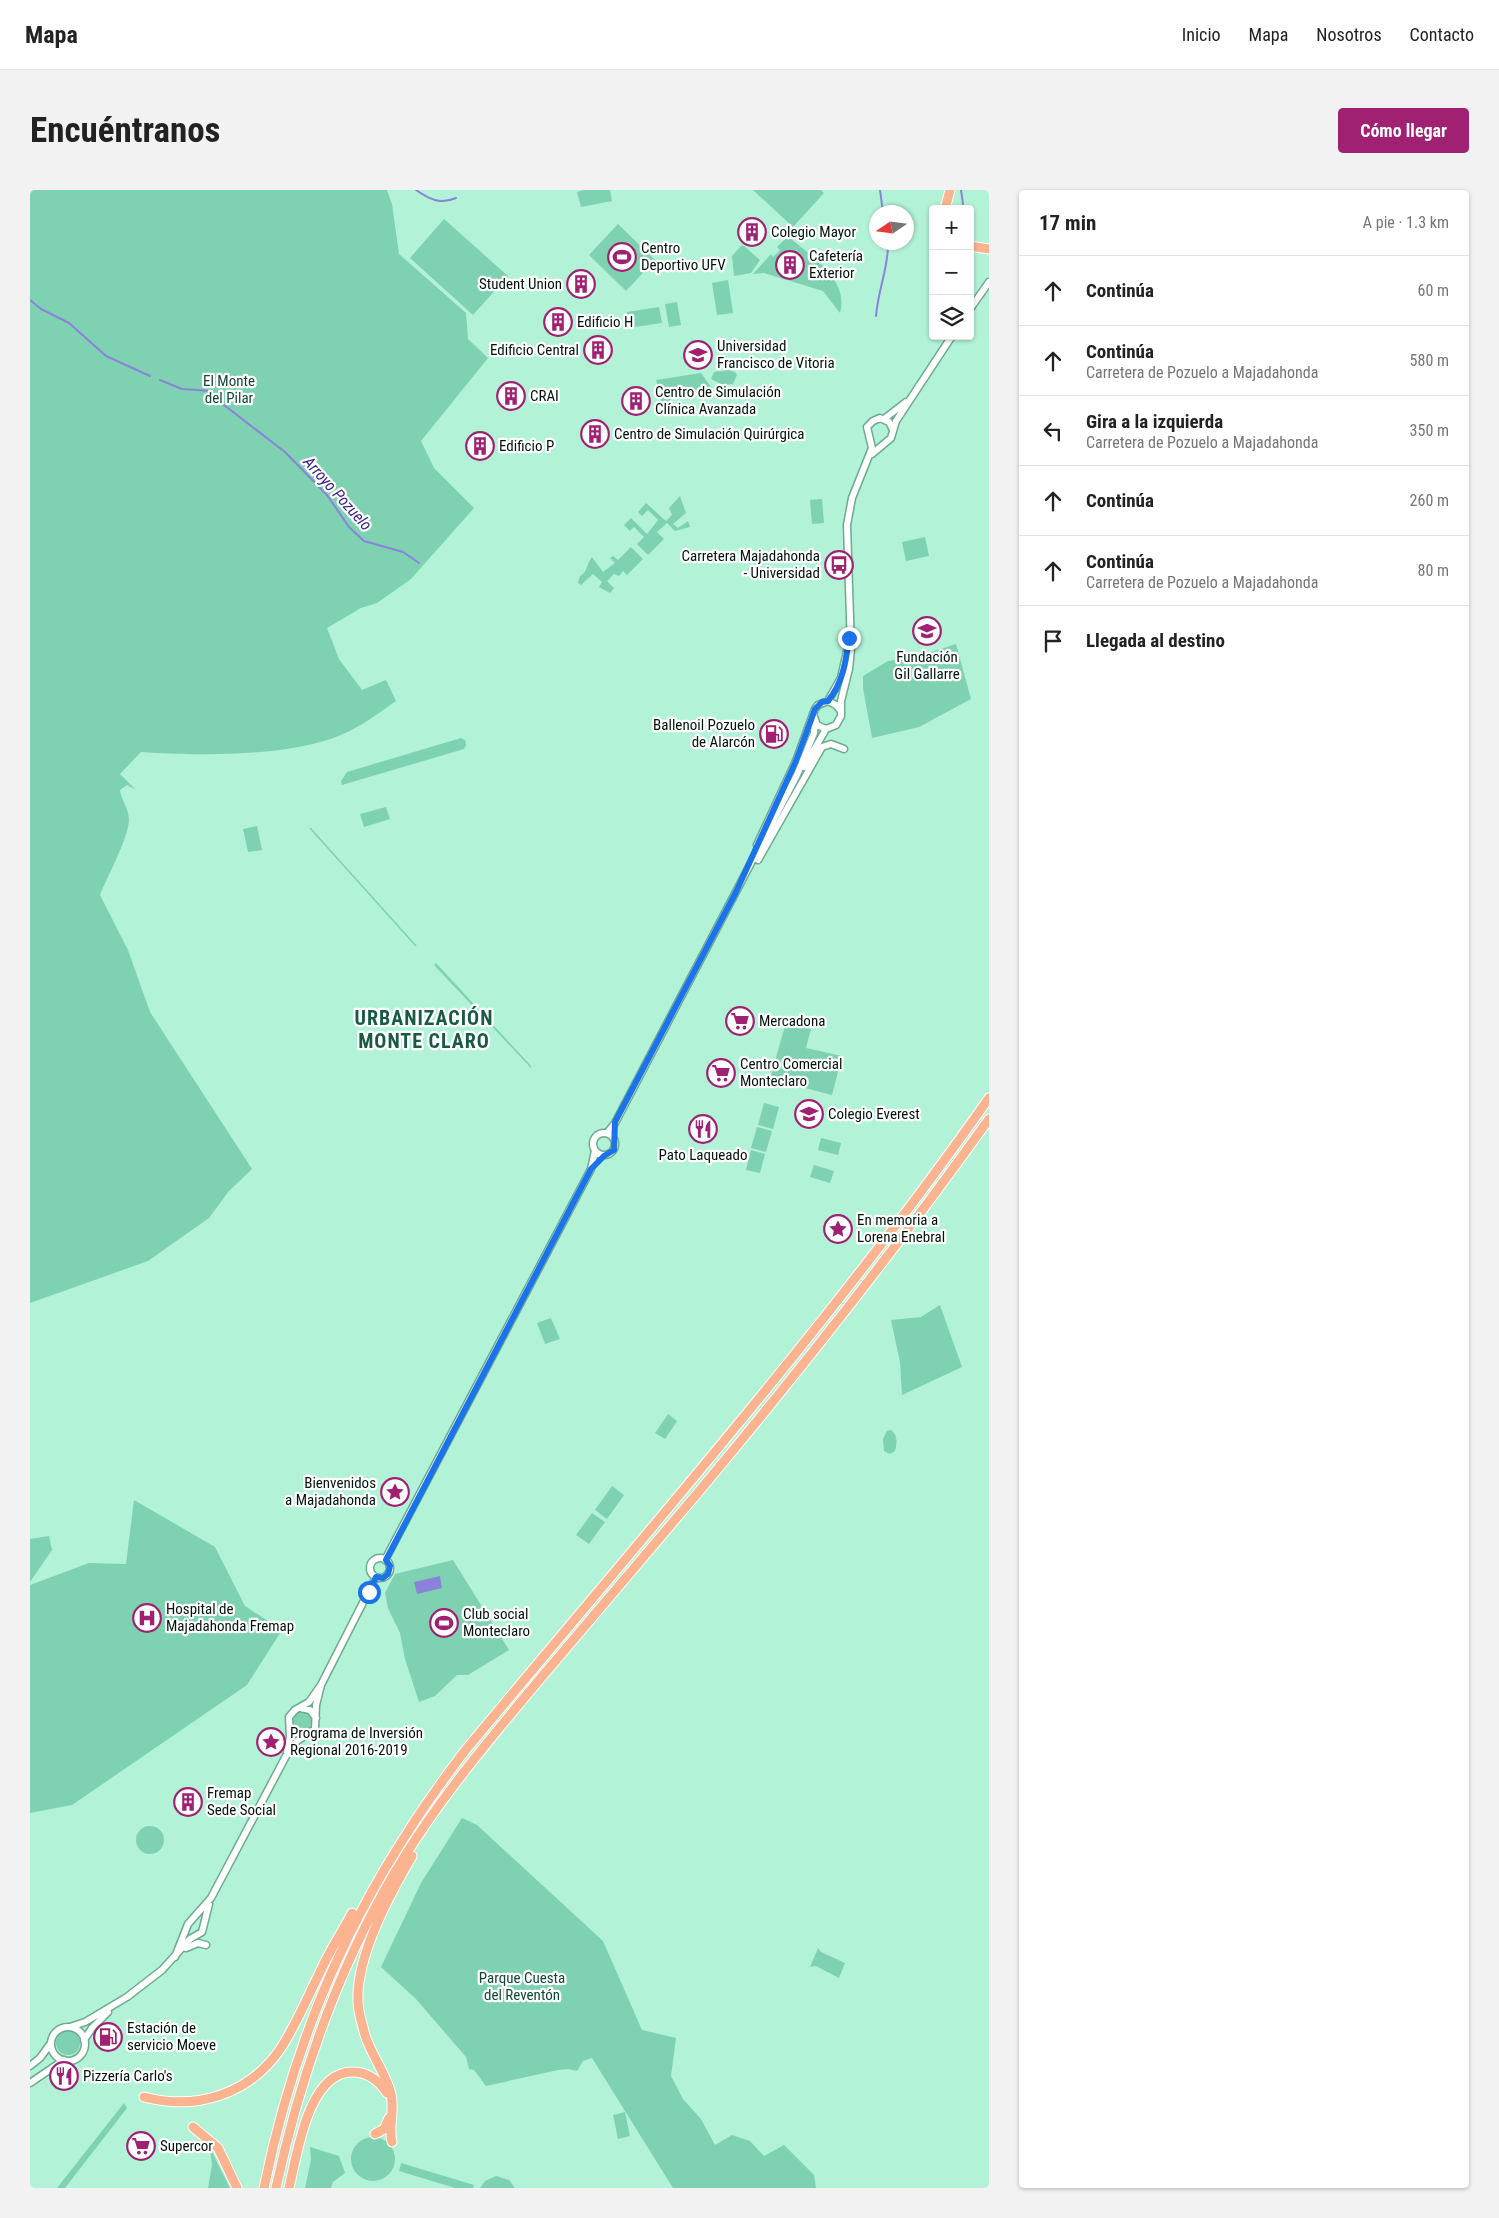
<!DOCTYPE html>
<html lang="es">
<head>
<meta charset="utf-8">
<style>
	:root { --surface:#fff; --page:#f2f2f2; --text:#222; --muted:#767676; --line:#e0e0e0; --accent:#a02072 }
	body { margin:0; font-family:"Roboto Condensed",sans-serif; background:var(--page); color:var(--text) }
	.controls { position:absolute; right:15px; top:15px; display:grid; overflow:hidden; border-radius:5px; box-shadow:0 1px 4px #0004 }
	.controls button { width:45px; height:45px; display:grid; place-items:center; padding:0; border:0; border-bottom:1px solid var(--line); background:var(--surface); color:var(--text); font:25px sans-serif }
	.compass { position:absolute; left:839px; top:15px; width:45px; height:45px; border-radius:50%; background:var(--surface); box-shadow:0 1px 4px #0004; rotate:257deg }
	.stop { position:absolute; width:15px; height:15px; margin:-11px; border:4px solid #1a73e8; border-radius:50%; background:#fff }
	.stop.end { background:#1a73e8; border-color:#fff; box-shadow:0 1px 5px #0008 }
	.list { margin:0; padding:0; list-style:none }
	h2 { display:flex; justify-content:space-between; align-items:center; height:65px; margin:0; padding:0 20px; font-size:21px }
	h2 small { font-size:16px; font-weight:400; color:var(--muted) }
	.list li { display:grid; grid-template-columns:32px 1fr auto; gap:15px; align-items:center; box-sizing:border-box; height:70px; padding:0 20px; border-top:1px solid var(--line) }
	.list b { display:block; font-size:19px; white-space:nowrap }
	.list p { margin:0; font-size:16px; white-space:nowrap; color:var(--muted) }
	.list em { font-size:16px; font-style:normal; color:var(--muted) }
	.icon { flex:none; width:28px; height:28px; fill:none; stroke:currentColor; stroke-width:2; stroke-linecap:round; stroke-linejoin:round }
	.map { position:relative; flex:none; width:959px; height:1998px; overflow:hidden; border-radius:5px }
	header { display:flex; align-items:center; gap:30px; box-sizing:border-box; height:70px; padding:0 25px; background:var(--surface); border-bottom:1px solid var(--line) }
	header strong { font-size:24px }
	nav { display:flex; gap:28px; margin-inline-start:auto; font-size:18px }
	.intro { display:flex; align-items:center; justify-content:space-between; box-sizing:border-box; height:120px; padding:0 30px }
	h1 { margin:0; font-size:35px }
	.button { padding:12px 22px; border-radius:5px; background:var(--accent); color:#fff; font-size:18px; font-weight:700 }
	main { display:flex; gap:30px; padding:0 30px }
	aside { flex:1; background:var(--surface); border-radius:5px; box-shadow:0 1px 4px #0004 }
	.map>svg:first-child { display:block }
	.green { fill:#7ed2b1 }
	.water { fill:#8b83da }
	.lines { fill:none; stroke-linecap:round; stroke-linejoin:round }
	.stream { stroke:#8b83da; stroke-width:2 }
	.minor-casing { stroke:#6caa91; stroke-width:9 }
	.highway-casing { stroke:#fff; stroke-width:11 }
	.minor { stroke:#fff; stroke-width:6 }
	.highway { stroke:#fbb390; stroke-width:9 }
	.route { stroke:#1a73e8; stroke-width:6 }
	.labels { text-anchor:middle; stroke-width:4.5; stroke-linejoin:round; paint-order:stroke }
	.poi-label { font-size:15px; fill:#00140c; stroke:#fff; text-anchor:start }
	.park-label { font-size:15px; fill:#104634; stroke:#fff }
	.water-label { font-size:16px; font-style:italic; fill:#391f85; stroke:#fff }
	.district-label { font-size:20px; font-weight:bold; letter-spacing:1px; fill:#195a45; stroke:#fff }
</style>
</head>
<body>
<header>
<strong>Mapa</strong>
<nav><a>Inicio</a><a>Mapa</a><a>Nosotros</a><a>Contacto</a></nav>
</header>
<div class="intro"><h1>Encuéntranos</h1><a class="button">Cómo llegar</a></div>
<main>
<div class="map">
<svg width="959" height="1998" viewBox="0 0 959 1998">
	<rect width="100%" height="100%" fill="#b2f2d7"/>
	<path class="green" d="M0,0H357L362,14L369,64L436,123L438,149L458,168L391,251L404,278L444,318L381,389L347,413L331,418L297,438L309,469L332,500L356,490L366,511C349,523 330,537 311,545C259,567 167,566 111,562L90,584L106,600L97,595L90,600C91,610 99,618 99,630C98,649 78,685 70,705L98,760L120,822L222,979L199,1001L179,1028L118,1071L0,1113Z
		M554,0H580L582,11L551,17L547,2Z
		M723,0H791L794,3L763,37Z
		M414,29L478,86L443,125L380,68Z
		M588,34L625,70L596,101L559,65Z
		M758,46C779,65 820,89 810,123L793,101L734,83L723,84L741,64L743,67L750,60L747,57Z
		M711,56H714L730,70L721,83L704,86L702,66Z
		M698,90L703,123L687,125L682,93Z
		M647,112L651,135L639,137L635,114Z
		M629,117L632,133L599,138L597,122Z
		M698,180L705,182L707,185L703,194L693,195L681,189L684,182Z
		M671,183L681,197V204L650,201L636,214L632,213L626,190Z
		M650,306L656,323L643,334L648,338L658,331L660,337L645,341L637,333L627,342L634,349L618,365L607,354L614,347L604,337L600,341L594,335L601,328L617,344L628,330L618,320L612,326L608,322L616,313L636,331L642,325L639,318Z
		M792,309L794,333L782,334L780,310Z
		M895,347L899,366L876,371L872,352Z
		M601,357L613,369L597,385L593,381L589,386L584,384L577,391L584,398L580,403L569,397L572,392L563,384L551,395L548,393L550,386C558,382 556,374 562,367L573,382L585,373L580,368L583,366L588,370Z
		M926,454L941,509L889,537L842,548L833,498V486L858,471L886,467Z
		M431,548L435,550L436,555L434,559L312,595L311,591L317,582Z
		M356,617L360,629L334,637L330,624Z
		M227,636L232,660L218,662L213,639Z
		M279,638H281L387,756H385Z
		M406,773L501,876V878L404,775Z
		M756,832L781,839L776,858L812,866L802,905L740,889Z
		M734,913L749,917L743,939L728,935Z
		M727,937L742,941L736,962L721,958Z
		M791,948L811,953L808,965L788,960Z
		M721,960L735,964L730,983L716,980Z
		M784,975L804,981L800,993L780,987Z
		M910,1115L932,1177L872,1205L870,1172L861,1130L891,1127Z
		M521,1128L530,1149L515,1154L507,1133Z
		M638,1224L647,1231L635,1249L625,1243Z
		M861,1240C868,1245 867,1253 865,1261L860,1264L854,1261L853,1249L857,1241Z
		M582,1296L594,1305L577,1329L565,1320Z
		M104,1310L185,1357L215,1416L252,1440L217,1495L42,1615L0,1623V1395L59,1373L96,1374Z
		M562,1323L575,1332L559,1354L546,1345Z
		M19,1346L22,1360L0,1392V1349Z
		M423,1370L479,1460L438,1485H427L405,1506L389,1512L375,1469L370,1443L358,1418L355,1403L365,1384Z
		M263 1531a10 10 0 1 1 20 0a10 10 0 1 1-20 0Z
		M432,1628L447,1635L573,1751L612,1840L646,1848L641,1886L653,1909L671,1929L685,1955L702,1945L720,1951L734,1966L754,1955L784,1985L786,1998H643L562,1868L553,1871L547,1881L538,1879L528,1880L456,1896L444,1880L439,1879L436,1867L386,1809L351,1777L391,1693Z
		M106 1650a14 14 0 1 1 28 0a14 14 0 1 1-28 0Z
		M788,1758L791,1762L815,1773L809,1788L786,1776L780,1777Z
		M26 1853a12 12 0 1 1 24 0a12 12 0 1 1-24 0Z
		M94,1913L97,1918L35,1998H27Z
		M595,1922L600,1946L588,1949L583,1925Z
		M321 1969a22 22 0 1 1 44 0a22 22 0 1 1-44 0Z
		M280,1957L309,1966L315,1983L303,1992L301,1998H275L281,1970Z
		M180,1958L200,1998H178L182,1975Z
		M371,1973L444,1995L443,1998H425L369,1981Z
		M466,1986L479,1990L485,1998H450L455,1991Z"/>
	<path class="water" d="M410,1386L412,1398L387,1404L384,1392Z"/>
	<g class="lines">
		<path class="stream" d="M386,0C399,9 410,15 426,8
			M850,0L853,22
			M931,0L933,14
			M0,110L11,119L39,133L76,166L120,186
			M846,126C848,100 859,76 858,52
			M130,190L152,199L182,201L186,208
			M194,215L255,262L297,305L319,337L334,351L373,362L389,373"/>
		<defs>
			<path id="minor" d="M940,119L959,92
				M854,229L876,212
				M842,264L861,248L866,231L922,146
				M798,511L811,488L818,457
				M783,524L787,535L796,539L806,535L811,526V511L819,479L821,459L817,335L822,308L842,258L837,237L843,231L850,228L859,232L863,240
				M774,577L796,539
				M727,655L766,571L785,519L788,515L798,511L806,515L810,520
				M728,670L792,557L801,554L814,559
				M563 954a11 11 0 1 1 22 0a11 11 0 1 1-22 0Z
				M577,943L585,933L767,585L784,543L785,532
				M340 1378a10 10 0 1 1 20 0a10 10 0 1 1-20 0Z
				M355,1370L561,979L565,961
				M270,1518L280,1520L286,1528
				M257,1562L260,1547L259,1527L265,1520L279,1512L291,1495L346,1387
				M156,1758L168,1753L176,1755
				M145,1767L158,1734L181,1708L256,1566L267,1551L285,1539L286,1515L291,1495
				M40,1837L55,1832L97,1807L132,1780L160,1749L172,1742L179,1714
				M21 1854a17 17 0 1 1 34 0a17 17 0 1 1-34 0Z
				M54,1850L62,1838L78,1822
				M0,1876L10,1868L21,1853
				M0,1893L34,1870"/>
			<path id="highway" d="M915,19L920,0
				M940,56L959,59
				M114,1907C167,1921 220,1904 251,1858C267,1833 278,1806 291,1780C300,1760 312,1742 322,1723
				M163,1937L188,1958L207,1998
				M345,1944L354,1939L359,1928
				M362,1952C358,1936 365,1921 361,1904C356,1883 341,1865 335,1845C332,1834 328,1822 328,1811C326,1766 360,1704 382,1666
				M234,1998C268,1831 331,1697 434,1562C613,1346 798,1137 959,908
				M246,1998C270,1887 307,1780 365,1682C406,1613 458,1551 510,1489C562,1428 614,1366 666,1305C768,1183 866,1059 959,929
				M259,1998C267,1965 278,1881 323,1882C338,1882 349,1891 357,1903"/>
		</defs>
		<use href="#minor" class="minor-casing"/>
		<use href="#highway" class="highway-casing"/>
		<use href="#minor" class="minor"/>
		<use href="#highway" class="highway"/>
	</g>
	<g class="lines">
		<path class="route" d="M339,1402L346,1387L353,1388L358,1384L360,1376L356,1370L561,979L574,966L584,960L585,932L706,702L766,571L785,519L792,512L798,511C813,493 816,471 819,448"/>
	</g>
	<defs>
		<symbol id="building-ring" viewBox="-11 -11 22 22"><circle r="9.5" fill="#fff" stroke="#a02072" stroke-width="1.5"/><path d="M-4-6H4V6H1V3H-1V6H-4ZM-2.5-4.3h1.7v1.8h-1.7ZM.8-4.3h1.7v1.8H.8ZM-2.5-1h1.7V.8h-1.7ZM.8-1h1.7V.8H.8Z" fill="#a02072"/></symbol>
		<symbol id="stadium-ring" viewBox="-11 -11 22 22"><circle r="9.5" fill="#fff" stroke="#a02072" stroke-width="1.5"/><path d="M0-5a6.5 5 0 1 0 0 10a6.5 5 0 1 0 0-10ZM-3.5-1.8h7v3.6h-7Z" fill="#a02072"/></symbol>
		<symbol id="university-ring" viewBox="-11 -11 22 22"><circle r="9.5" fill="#fff" stroke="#a02072" stroke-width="1.5"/><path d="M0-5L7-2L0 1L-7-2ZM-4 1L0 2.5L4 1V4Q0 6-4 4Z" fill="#a02072"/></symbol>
		<symbol id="bus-ring" viewBox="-11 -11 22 22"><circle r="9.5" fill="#fff" stroke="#a02072" stroke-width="1.5"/><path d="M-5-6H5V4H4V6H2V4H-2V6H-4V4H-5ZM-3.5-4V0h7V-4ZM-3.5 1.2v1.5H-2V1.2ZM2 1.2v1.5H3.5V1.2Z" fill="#a02072"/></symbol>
		<symbol id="school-ring" viewBox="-11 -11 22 22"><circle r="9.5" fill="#fff" stroke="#a02072" stroke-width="1.5"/><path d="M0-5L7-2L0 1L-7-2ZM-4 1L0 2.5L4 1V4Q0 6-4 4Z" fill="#a02072"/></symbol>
		<symbol id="fuel-ring" viewBox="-11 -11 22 22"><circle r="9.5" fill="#fff" stroke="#a02072" stroke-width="1.5"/><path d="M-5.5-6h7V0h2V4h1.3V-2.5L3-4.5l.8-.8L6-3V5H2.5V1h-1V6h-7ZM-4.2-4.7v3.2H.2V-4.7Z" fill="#a02072"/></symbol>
		<symbol id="supermarket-ring" viewBox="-11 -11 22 22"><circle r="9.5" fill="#fff" stroke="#a02072" stroke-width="1.5"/><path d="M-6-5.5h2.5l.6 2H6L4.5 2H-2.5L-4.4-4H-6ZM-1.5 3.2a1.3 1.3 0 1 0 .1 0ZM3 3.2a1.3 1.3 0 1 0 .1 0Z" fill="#a02072"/></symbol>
		<symbol id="restaurant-ring" viewBox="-11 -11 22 22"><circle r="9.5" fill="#fff" stroke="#a02072" stroke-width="1.5"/><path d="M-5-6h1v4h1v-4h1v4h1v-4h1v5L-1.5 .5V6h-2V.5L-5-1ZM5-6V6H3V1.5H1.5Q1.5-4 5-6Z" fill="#a02072"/></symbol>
		<symbol id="sight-ring" viewBox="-11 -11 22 22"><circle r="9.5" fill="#fff" stroke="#a02072" stroke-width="1.5"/><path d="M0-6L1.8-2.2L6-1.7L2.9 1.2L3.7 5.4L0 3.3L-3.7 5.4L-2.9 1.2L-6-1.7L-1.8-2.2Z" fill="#a02072"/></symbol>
		<symbol id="hospital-ring" viewBox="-11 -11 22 22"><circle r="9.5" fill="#fff" stroke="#a02072" stroke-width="1.5"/><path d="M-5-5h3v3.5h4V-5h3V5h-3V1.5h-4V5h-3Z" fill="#a02072"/></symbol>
	</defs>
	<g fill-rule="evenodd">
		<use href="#building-ring" x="706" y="26" width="32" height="32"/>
		<use href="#stadium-ring" x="576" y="51" width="32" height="32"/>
		<use href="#building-ring" x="744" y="59" width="32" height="32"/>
		<use href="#building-ring" x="535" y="78" width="32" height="32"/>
		<use href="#building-ring" x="512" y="116" width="32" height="32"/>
		<use href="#building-ring" x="552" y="144" width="32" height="32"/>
		<use href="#university-ring" x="652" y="149" width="32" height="32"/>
		<use href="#building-ring" x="465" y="190" width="32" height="32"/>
		<use href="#building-ring" x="590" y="195" width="32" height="32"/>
		<use href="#building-ring" x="549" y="228" width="32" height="32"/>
		<use href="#building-ring" x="434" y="240" width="32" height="32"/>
		<use href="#bus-ring" x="793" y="359" width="32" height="32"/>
		<use href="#school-ring" x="881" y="425" width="32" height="32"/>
		<use href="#fuel-ring" x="728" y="528" width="32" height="32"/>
		<use href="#supermarket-ring" x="694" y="815" width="32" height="32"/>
		<use href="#supermarket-ring" x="675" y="867" width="32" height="32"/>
		<use href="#school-ring" x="763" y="908" width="32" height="32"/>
		<use href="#restaurant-ring" x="657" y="923" width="32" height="32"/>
		<use href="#sight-ring" x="792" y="1023" width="32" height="32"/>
		<use href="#sight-ring" x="349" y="1286" width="32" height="32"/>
		<use href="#hospital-ring" x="101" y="1412" width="32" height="32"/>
		<use href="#stadium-ring" x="398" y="1417" width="32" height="32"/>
		<use href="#sight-ring" x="225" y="1536" width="32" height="32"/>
		<use href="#building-ring" x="142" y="1596" width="32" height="32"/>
		<use href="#fuel-ring" x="62" y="1831" width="32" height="32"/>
		<use href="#restaurant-ring" x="18" y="1870" width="32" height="32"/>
		<use href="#supermarket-ring" x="95" y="1940" width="32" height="32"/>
	</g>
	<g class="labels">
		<g class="poi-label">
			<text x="741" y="47">Colegio Mayor</text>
			<text x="611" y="63">Centro<tspan x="611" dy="17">Deportivo UFV</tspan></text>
			<text x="779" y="71">Cafetería<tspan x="779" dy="17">Exterior</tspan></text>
			<text x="532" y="99" text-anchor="end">Student Union</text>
			<text x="547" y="137">Edificio H</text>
			<text x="687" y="161">Universidad<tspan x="687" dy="17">Francisco de Vitoria</tspan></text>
			<text x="549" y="165" text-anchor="end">Edificio Central</text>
			<text x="625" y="207">Centro de Simulación<tspan x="625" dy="17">Clínica Avanzada</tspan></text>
			<text x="500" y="211">CRAI</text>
			<text x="584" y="249">Centro de Simulación Quirúrgica</text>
			<text x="469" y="261">Edificio P</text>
			<text x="790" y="371" text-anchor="end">Carretera Majadahonda<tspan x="790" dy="17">- Universidad</tspan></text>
			<text x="897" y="472" text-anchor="middle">Fundación<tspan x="897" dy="17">Gil Gallarre</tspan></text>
			<text x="725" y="540" text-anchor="end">Ballenoil Pozuelo<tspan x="725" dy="17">de Alarcón</tspan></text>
			<text x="729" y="836">Mercadona</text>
			<text x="710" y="879">Centro Comercial<tspan x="710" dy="17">Monteclaro</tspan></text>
			<text x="798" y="929">Colegio Everest</text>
			<text x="673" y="970" text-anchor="middle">Pato Laqueado</text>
			<text x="827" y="1035">En memoria a<tspan x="827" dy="17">Lorena Enebral</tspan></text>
			<text x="346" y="1298" text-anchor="end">Bienvenidos<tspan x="346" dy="17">a Majadahonda</tspan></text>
			<text x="136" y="1424">Hospital de<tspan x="136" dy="17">Majadahonda Fremap</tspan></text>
			<text x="433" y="1429">Club social<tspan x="433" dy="17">Monteclaro</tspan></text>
			<text x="260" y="1548">Programa de Inversión<tspan x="260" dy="17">Regional 2016-2019</tspan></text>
			<text x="177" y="1608">Fremap<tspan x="177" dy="17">Sede Social</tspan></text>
			<text x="97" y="1843">Estación de<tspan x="97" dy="17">servicio Moeve</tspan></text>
			<text x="53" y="1891">Pizzería Carlo's</text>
			<text x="130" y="1961">Supercor</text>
		</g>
		<g class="park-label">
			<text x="199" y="196">El Monte<tspan x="199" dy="17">del Pilar</tspan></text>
			<text x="492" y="1793">Parque Cuesta<tspan x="492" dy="17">del Reventón</tspan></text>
		</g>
		<g class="water-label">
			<text transform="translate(308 303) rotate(48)" y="6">Arroyo Pozuelo</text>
		</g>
		<g class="district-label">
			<text x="394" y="835">URBANIZACIÓN<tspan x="394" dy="23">MONTE CLARO</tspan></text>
		</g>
	</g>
</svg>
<div class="controls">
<button>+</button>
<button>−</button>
<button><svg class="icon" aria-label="layers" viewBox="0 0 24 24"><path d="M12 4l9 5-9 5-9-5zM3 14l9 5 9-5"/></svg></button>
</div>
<svg class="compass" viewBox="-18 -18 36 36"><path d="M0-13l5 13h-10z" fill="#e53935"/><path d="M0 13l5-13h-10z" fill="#767676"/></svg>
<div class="stop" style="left:339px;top:1402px"></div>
<div class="stop end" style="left:819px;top:448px"></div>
</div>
<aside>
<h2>17 min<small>A pie · 1.3 km</small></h2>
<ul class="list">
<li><svg class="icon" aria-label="ahead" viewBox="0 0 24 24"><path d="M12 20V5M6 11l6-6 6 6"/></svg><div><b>Continúa</b></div><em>60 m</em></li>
<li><svg class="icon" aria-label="ahead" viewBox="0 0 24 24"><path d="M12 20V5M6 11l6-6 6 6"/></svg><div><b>Continúa</b><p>Carretera de Pozuelo a Majadahonda</p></div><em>580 m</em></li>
<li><svg class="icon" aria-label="left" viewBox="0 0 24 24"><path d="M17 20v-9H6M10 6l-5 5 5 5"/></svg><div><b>Gira a la izquierda</b><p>Carretera de Pozuelo a Majadahonda</p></div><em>350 m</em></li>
<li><svg class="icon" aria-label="ahead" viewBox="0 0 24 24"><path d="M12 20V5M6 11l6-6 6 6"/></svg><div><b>Continúa</b></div><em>260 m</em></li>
<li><svg class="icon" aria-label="ahead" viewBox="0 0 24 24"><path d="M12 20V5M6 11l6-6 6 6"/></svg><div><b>Continúa</b><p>Carretera de Pozuelo a Majadahonda</p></div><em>80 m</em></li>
<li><svg class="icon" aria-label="arrive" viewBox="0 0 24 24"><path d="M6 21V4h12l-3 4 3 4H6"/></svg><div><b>Llegada al destino</b></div></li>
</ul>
</aside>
</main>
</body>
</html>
